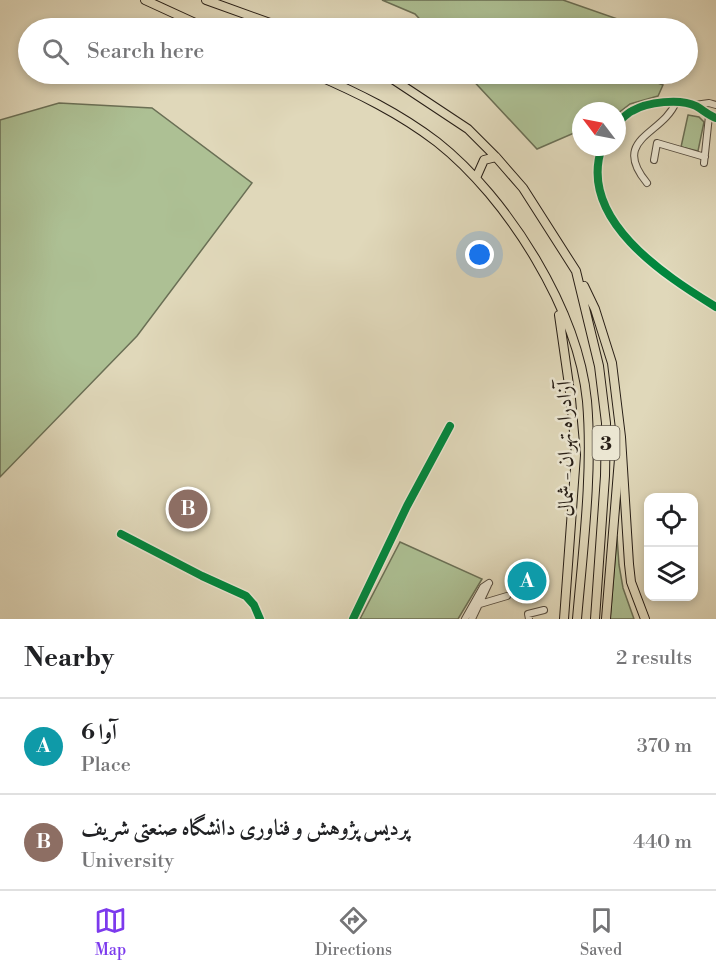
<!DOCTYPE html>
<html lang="en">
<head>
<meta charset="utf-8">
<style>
	:root { --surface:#fff; --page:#f6f6f6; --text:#202124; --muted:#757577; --line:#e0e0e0; --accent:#7c3aed }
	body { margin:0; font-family:"Libre Bodoni",Amiri,serif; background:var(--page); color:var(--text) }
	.controls { position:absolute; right:18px; bottom:18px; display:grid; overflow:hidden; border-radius:12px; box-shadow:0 3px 9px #0003 }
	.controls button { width:54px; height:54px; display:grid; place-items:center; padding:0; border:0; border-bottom:2px solid var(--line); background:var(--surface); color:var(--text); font:30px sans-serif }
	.compass { position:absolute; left:572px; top:102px; width:54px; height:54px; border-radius:50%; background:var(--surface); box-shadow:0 3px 9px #0003; rotate:302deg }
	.you { position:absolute; left:480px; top:255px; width:21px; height:21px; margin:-15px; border:4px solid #fff; border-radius:50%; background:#1a73e8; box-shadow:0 0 0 9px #1a73e833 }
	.badge { display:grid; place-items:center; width:39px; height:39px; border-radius:50%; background:var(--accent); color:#fff; font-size:20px; font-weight:700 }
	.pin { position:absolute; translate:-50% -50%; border:3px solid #fff; box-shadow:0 2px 6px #0006 }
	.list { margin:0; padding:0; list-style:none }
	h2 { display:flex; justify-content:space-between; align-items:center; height:78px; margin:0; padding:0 24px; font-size:26px }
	h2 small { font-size:20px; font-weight:400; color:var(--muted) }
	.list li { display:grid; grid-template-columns:39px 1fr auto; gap:18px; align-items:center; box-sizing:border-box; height:96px; padding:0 24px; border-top:2px solid var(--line) }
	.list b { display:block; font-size:22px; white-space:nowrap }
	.list p { margin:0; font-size:20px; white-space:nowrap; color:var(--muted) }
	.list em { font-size:20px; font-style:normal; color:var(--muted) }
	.icon { flex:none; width:33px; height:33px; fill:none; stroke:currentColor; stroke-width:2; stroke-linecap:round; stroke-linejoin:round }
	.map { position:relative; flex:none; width:716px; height:619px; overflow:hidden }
	.search { position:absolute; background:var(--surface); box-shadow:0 3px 9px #0003; left:18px; right:18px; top:18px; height:66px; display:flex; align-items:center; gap:15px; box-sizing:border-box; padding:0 21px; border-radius:33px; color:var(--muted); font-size:22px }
	.sheet { height:270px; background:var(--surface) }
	nav { display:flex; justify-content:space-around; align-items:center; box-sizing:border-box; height:84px; border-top:2px solid var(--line); background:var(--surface); font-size:16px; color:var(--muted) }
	nav a { display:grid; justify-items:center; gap:3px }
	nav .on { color:var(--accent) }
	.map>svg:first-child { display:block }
	.green { fill:#adc094; stroke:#6a6f55; stroke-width:1.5 }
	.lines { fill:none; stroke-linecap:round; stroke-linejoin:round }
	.minor-casing { stroke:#554c3f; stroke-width:8 }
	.major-casing { stroke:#271e16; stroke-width:10 }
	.highway-casing { stroke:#271e16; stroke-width:10 }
	.minor { stroke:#ebe6d2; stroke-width:6 }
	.major { stroke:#e0d8ba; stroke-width:8 }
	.highway { stroke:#e0d8ba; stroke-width:8 }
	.cycleway-casing { stroke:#ebe6d2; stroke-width:11 }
	.cycleway { stroke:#00873e; stroke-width:8 }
	.labels { text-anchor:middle; stroke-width:5; stroke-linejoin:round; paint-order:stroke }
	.shield { fill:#ebe6d2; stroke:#625a4e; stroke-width:1.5 }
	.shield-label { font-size:20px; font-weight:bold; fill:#271e16 }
	.street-label { font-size:21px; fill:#271e16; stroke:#ebe6d2 }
</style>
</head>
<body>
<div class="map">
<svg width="716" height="619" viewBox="0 0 716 619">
	<rect width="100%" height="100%" fill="#e0d8ba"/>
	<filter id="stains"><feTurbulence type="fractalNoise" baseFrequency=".00333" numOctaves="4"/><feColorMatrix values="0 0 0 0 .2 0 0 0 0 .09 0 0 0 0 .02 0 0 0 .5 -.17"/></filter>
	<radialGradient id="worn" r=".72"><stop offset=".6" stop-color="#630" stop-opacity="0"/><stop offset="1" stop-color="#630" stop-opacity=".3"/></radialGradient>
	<path class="green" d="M382,0H563L626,22L625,28H428L415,14Z
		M467,74H634L663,85L658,96L630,104L617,114V111H581V130L537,149Z
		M59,103L152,108L252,183L137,336L0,477V120Z
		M688,115L699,117L704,122L698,151L681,147Z
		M617,536L619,565L623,588L634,619H610Z
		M400,542L482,579L458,619H360Z"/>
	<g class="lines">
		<defs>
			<path id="minor" d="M695,105L709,103L716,105
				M617,123C622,119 626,114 632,111C647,102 680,98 696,106C703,110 708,115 716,118
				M602,147C577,219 664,275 716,307
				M654,160L657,143L705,157
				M704,163L709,116
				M647,183C610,138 663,135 676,102
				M121,534L202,576L246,596L254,605L260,619
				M480,604L507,596
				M353,619L407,506L450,426
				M465,619L483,587L489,583
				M472,619L488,585
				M529,619L528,614L544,610"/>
			<path id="major" d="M606,619L619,459"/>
			<path id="highway" d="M145,0L206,28
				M206,0L284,28
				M314,74C358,93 399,113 437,142C508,198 578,310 587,401C593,471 583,549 577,619
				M385,74L468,129L496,157L523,188L576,271L599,366L606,423L605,476L595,619
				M476,178L484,160L496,157
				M584,286L595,309L612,363L621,437L629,564L631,582L645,619
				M559,315L571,399L576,455L564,619"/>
		</defs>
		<use href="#minor" class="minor-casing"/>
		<use href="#major" class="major-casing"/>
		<use href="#highway" class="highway-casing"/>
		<use href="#minor" class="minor"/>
		<use href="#major" class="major"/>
		<use href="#highway" class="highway"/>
		<defs>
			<path id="cycleway" d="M617,123C622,119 626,114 632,111C647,102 680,98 696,106C703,110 708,115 716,118
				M602,147C577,219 664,275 716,307
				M121,534L202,576L246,596L254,605L260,619
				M353,619L407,506L450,426"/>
		</defs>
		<use href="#cycleway" class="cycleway-casing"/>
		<use href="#cycleway" class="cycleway"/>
	</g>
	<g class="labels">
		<rect class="shield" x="592.5" y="426" width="27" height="34" rx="4.5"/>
		<g class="shield-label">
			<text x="606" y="450">3</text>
		</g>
		<g class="street-label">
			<text transform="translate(565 449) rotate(-91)" y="7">آزادراه تهران - شمال</text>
		</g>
	</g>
	<rect width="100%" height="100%" filter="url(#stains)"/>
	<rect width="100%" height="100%" fill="url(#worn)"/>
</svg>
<div class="controls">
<button><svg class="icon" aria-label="locate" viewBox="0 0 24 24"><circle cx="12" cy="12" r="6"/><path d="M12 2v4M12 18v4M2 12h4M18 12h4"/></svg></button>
<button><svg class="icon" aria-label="layers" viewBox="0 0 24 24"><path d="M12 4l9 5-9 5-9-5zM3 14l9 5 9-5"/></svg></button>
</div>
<svg class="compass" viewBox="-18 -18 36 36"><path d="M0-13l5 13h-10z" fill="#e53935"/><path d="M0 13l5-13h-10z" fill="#757577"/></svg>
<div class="you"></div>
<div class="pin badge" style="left:527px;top:581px;background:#0f9aa8">A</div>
<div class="pin badge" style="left:188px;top:509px;background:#8d6e63">B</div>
<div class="search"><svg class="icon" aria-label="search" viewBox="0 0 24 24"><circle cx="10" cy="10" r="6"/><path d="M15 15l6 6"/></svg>Search here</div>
</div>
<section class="sheet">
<h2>Nearby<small>2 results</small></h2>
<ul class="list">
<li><span class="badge" style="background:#0f9aa8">A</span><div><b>آوا 6</b><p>Place</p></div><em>370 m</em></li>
<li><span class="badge" style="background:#8d6e63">B</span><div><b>پردیس پژوهش و فناوری دانشگاه صنعتی شریف</b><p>University</p></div><em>440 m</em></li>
</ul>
</section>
<nav>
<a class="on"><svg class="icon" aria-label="map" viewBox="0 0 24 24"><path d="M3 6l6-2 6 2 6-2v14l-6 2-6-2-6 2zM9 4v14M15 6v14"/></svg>Map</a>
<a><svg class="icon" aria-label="directions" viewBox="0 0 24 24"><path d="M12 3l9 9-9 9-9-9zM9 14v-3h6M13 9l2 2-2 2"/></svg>Directions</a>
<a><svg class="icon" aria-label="saved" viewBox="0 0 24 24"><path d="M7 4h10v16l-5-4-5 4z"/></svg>Saved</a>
</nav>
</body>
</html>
